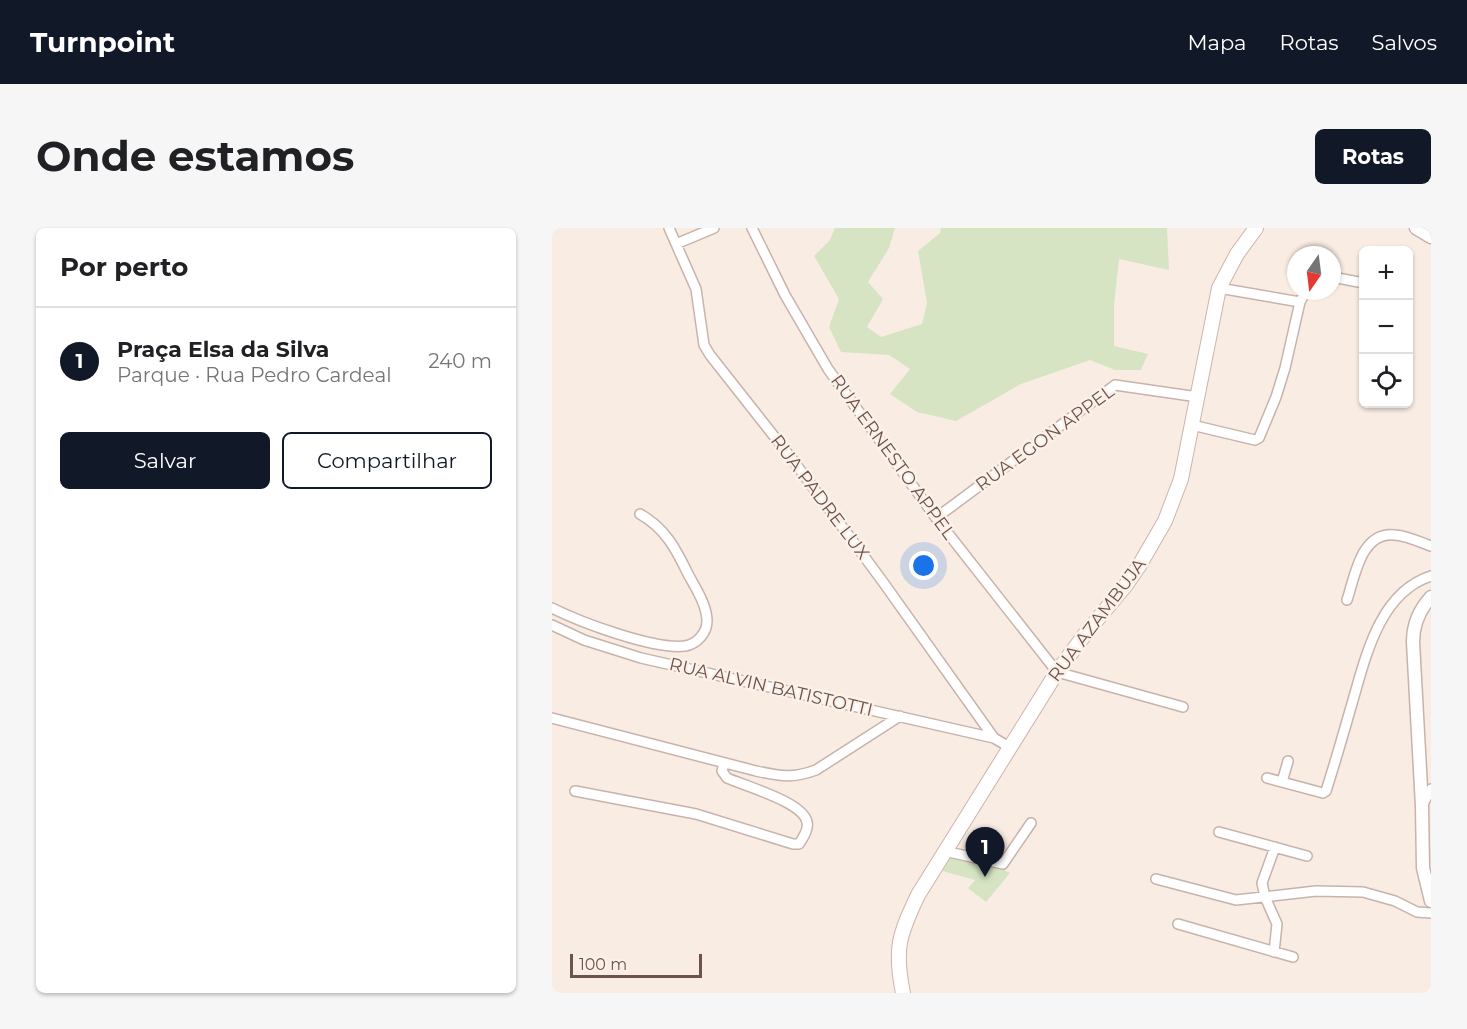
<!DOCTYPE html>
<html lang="pt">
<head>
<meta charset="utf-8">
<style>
	:root { --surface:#fff; --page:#f6f6f6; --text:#202124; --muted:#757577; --line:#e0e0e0; --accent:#111827 }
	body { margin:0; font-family:Montserrat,sans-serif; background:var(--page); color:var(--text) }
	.controls { position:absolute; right:18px; top:18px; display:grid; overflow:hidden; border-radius:9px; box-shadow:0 2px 4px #0004 }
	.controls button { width:54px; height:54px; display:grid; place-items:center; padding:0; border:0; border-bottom:2px solid var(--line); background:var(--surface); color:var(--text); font:30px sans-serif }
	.compass { position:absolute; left:735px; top:18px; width:54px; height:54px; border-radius:50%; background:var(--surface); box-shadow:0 2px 4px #0004; rotate:194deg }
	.scale { position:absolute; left:18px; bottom:15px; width:132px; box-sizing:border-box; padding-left:6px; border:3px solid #6d524d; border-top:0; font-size:16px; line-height:21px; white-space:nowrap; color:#6d524d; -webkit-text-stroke:4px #fcf1e9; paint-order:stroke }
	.you { position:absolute; left:372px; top:338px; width:21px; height:21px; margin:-15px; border:4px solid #fff; border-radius:50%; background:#1a73e8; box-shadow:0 0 0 9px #1a73e833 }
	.badge { display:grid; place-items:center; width:39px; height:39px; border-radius:50%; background:var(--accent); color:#fff; font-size:20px; font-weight:700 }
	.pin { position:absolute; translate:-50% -50px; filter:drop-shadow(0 2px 3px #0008) }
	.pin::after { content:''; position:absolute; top:32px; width:21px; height:18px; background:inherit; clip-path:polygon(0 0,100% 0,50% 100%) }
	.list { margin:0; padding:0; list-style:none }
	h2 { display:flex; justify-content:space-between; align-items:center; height:78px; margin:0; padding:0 24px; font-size:26px }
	h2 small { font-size:20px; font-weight:400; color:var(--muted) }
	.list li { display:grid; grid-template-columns:39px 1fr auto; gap:18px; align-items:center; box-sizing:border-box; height:108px; padding:0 24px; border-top:2px solid var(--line) }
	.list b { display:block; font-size:22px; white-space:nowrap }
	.list p { margin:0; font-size:20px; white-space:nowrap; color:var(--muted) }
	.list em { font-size:20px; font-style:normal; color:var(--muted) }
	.actions { display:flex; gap:12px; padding:18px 24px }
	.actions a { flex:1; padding:14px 0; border:2px solid var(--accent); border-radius:9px; text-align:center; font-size:21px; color:var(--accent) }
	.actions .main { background:var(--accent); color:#fff }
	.icon { flex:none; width:33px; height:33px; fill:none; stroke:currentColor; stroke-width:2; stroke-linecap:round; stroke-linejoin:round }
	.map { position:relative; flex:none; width:879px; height:765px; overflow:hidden; border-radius:9px }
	header { display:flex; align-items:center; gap:36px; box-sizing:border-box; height:84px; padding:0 30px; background:var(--accent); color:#fff }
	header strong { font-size:28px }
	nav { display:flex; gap:33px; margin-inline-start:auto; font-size:21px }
	.intro { display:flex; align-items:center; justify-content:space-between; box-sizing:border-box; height:144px; padding:0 36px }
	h1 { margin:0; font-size:42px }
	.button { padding:15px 27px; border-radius:9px; background:var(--accent); color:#fff; font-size:21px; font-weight:700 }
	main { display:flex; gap:36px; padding:0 36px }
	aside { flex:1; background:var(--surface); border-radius:9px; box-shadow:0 2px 4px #0004 }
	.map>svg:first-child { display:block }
	.green { fill:#d7e4c4 }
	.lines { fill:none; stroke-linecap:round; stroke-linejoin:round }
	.minor-casing { stroke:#c8b3ac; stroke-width:12 }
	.tertiary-casing { stroke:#c8b3ac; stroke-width:15 }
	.secondary-casing { stroke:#cdb4ac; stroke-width:16 }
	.minor { stroke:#fff; stroke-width:9 }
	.tertiary { stroke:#fff; stroke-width:12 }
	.secondary { stroke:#fff; stroke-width:14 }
	.labels { text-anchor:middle; stroke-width:5; stroke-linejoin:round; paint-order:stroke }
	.street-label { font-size:18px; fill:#6d524d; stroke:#fcf1e9 }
</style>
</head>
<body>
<header>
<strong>Turnpoint</strong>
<nav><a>Mapa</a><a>Rotas</a><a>Salvos</a></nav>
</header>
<div class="intro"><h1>Onde estamos</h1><a class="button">Rotas</a></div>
<main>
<aside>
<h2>Por perto<small></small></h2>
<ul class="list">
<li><span class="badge">1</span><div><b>Praça Elsa da Silva</b><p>Parque · Rua Pedro Cardeal</p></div><em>240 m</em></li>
</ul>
<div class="actions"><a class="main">Salvar</a><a>Compartilhar</a></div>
</aside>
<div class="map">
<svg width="879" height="765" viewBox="0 0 879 765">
	<rect width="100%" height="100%" fill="#f9ece3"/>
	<path class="green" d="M283,0H343L337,20L316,54L331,71L315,99L329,109L370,96L375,75L366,23L388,5L389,0H615L617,42L567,31L562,78V118L596,126L589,142H563L538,132L469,156L404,193L365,184L338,166L358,141L337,127L289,124L277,99L287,71L262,28L278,12Z
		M397,628L444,638L458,645L434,674L416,660L423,652L387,642Z"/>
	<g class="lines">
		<defs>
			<path id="minor" d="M117,0L144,61L152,117L158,127L240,231L331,354L442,510L457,519
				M200,0L233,67L276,141L384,290L505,444L631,479
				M124,16L162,0
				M780,49L812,55
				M667,60L748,74
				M640,197L703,212L707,210L724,169L733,140L748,74L754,63
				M384,290L563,157L646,169
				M795,372C803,348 809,303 843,307C855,308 868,314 879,318
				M0,380C28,394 102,422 133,418C145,416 155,405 155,393C155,377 143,359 136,346C124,321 113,300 88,286
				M0,397L32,412L89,430L442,510
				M0,490L204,543C228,548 240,551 264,542L348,488
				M715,550L771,565L774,563C783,535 791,507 799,479C813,432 826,365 879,348
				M730,554L736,533
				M23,563L144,586L241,616H247C251,610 257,601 255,594C251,574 193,558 175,550L170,543L172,535
				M870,578L879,561
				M667,604L755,628
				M392,623L451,636L479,595
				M604,651L684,672L764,663L811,664L843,673L865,684L879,685
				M626,696L741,729
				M722,724L725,696L713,669L710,655L723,619"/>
			<path id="tertiary" d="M864,0L879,9
				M879,369C867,382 861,396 861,414L870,578L871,640L879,673"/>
			<path id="secondary" d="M351,765C342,721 347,707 366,667L505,444L534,405L574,357L587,338L613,293L629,251L667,60L685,26L704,0"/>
		</defs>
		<use href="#minor" class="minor-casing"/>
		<use href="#tertiary" class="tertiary-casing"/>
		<use href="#secondary" class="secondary-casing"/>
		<use href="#minor" class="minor"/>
		<use href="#tertiary" class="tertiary"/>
		<use href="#secondary" class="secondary"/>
	</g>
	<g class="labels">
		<g class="street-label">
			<text transform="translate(493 210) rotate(-36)" y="6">RUA EGON APPEL</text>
			<text transform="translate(341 229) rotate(54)" y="6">RUA ERNESTO APPEL</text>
			<text transform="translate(268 269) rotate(53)" y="6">RUA PADRE LUX</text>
			<text transform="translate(545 392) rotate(-53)" y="6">RUA AZAMBUJA</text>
			<text transform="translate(219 459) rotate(13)" y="6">RUA ALVIN BATISTOTTI</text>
		</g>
	</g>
</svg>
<div class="controls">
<button>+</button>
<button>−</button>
<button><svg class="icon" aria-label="locate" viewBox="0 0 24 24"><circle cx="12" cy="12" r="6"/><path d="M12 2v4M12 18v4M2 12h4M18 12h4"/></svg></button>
</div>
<svg class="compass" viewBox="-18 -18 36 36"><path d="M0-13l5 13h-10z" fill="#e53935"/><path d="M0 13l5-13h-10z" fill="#757577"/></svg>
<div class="scale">100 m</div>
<div class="you"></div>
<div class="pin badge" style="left:433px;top:649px">1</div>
</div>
</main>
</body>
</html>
